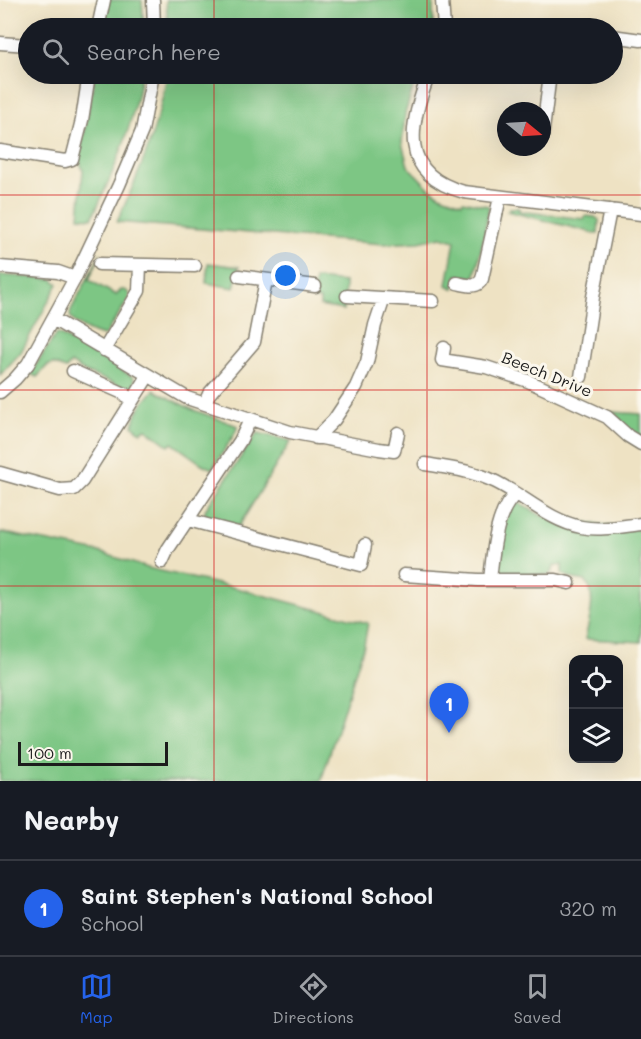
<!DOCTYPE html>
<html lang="en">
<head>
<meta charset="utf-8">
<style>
	:root { --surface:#171b24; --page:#20242c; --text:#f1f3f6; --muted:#9ea1a6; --line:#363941; --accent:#2563eb }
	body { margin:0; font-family:Mali,sans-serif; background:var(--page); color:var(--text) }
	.controls { position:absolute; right:18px; bottom:18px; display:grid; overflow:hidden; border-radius:12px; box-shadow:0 6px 24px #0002 }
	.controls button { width:54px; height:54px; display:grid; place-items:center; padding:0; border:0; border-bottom:2px solid var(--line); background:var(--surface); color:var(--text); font:30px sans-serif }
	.compass { position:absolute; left:497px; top:102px; width:54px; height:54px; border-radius:50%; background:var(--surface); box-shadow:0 6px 24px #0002; rotate:108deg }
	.scale { position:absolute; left:18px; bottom:15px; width:150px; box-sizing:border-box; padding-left:6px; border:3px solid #1c1c1c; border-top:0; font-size:16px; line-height:21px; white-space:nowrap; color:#1c1c1c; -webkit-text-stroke:4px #fbf7ec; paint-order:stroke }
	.you { position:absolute; left:286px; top:276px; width:21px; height:21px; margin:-15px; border:4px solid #fff; border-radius:50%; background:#1a73e8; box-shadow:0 0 0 9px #1a73e833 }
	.badge { display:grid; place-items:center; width:39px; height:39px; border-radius:50%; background:var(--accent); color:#fff; font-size:20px; font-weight:700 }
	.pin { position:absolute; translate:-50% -50px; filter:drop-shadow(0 2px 3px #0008) }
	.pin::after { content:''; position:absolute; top:32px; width:21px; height:18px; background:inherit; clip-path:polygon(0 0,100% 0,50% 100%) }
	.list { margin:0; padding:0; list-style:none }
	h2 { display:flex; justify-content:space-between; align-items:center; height:78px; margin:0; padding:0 24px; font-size:26px }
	h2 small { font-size:20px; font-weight:400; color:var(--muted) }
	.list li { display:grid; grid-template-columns:39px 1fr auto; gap:18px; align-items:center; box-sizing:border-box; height:96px; padding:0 24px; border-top:2px solid var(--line) }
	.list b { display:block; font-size:22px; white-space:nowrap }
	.list p { margin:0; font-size:20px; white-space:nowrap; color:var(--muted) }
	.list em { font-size:20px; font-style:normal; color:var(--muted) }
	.icon { flex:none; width:33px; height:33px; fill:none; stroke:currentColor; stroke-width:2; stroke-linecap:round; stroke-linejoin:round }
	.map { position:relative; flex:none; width:641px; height:781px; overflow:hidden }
	.search { position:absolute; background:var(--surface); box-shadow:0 6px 24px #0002; left:18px; right:18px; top:18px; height:66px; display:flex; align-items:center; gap:15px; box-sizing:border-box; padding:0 21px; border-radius:33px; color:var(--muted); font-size:22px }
	.sheet { height:174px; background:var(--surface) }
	nav { display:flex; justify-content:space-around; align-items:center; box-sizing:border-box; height:84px; border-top:2px solid var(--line); background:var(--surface); font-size:16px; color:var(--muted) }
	nav a { display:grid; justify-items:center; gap:3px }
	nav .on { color:var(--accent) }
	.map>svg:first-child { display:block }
	.green { fill:#7dc684; stroke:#4c7150; stroke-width:1.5 }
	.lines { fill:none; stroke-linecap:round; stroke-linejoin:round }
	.minor-casing { stroke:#857f70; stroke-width:15 }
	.minor { stroke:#fff; stroke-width:12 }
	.grid { fill:none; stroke:#d62828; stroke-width:1.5; stroke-opacity:0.55 }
	.labels { text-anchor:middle; stroke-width:6; stroke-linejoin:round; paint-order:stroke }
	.street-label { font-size:16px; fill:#1c1c1c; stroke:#fbf7ec }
</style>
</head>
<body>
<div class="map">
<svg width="641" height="781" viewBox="0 0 641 781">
	<rect width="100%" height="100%" fill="#fbf7ec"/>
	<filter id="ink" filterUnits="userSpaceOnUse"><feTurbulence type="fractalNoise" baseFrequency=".0167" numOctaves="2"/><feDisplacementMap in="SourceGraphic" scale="12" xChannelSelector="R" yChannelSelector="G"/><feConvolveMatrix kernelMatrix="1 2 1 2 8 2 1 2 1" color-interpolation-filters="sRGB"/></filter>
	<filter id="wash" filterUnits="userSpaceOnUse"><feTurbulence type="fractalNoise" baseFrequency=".008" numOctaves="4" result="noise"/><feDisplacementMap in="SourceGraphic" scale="24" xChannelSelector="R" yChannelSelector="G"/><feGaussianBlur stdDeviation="1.35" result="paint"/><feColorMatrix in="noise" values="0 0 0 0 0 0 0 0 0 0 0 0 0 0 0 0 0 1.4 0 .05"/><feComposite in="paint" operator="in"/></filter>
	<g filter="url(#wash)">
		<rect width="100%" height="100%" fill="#eee2c3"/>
		<path class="green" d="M109,0H142L144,28H103Z
			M166,0H433V25L432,28H168Z
			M95,74H141C134,124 114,172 92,218L79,217L83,170L79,160Z
			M167,74H417L405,114L402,143L408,166L429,188L442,196L462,203L463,201L489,206L483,241L475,275L473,277L457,275L454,289L447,285L455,241L441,237L419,242L383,244L117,222C139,174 159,126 167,74Z
			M510,208H519V211L584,219L585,216L595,217L599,220L598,234L507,211Z
			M101,253L89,280L116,295L121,290H125L129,293V299L104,336C96,335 71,324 70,315C70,314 71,312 71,310Z
			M208,263L239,267L234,288L206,283Z
			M0,275L52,279L58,284L21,352L0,375Z
			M315,279L345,282L344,310L320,306V300L313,299Z
			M57,333L133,377L135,382L131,390L85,372L71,363L66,369L53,364L47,366L37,377L30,374Z
			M154,390L191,409L238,426L234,435L212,469L202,464L172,443L169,446L146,429L141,432L133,426C135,412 145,400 154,390Z
			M613,412L641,414V440L637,438Z
			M257,433H259L291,441L239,526L205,516V510Z
			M517,503L521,504L542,516L641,530V642L585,639C589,621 597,597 586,581L574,579L562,574V565H554L553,571L548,575H496L502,529L512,504Z
			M0,532L99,552L148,568L240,589L368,623L364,645L321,781H0Z"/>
	</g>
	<g filter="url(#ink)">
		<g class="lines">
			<defs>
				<path id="minor" d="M153,0L154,28
					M442,0L444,28
					M98,28L104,0
					M612,36L641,40
					M0,43L28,45
					M429,74C410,124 397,174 464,192L641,214
					M542,138L550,74
					M0,151L65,161L72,159L82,120L89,74
					M99,264L195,266
					M0,267L58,272L75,278
					M239,276L315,286
					M457,283C467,285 477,289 482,279L500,197
					M347,296L433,301
					M53,319L187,398L290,432L379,449L394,451L398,433
					M444,348L442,360L486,367L528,381L607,417L628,436L641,444
					M104,350L139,291L140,265
					M73,371L125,394L131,401
					M581,377L593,297L610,210
					M0,392L15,379L28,364L75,278L119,185L142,131L153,74
					M205,403L209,394L254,342L266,280
					M316,438L334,420L356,387L367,362L375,325L384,298
					M425,464C449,468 474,471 496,482C524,496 550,521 581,527C601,531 622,526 641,524
					M0,473L60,490L74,489L82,481L148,376
					M188,520L361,565L365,545
					M162,562L168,549L240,441L250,420
					M404,575L478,580H556L569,583
					M490,580C493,554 495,511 516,494"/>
			</defs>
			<use href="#minor" class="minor-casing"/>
			<use href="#minor" class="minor"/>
		</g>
	</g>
	<path class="grid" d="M214,0V28M427,0V28M214,74V781M427,74V781M0,195H641M0,390H641M0,586H641"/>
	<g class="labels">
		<g class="street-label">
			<text transform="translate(547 374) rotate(22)" y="6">Beech Drive</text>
		</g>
	</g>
</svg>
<div class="controls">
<button><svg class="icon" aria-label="locate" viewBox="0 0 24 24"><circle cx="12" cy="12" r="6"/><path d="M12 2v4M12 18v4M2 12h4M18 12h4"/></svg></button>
<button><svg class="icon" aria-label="layers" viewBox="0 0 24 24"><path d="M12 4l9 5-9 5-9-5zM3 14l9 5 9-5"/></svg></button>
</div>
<svg class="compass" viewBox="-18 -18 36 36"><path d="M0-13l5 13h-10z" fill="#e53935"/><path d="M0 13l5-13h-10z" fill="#9ea1a6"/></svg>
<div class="scale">100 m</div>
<div class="you"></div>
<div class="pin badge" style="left:449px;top:733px">1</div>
<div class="search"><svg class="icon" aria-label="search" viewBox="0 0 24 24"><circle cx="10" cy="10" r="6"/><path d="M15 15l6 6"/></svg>Search here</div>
</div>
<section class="sheet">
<h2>Nearby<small></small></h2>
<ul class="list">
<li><span class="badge">1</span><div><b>Saint Stephen's National School</b><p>School</p></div><em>320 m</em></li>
</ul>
</section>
<nav>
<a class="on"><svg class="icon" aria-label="map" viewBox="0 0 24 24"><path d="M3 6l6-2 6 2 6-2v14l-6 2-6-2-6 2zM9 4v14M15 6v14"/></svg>Map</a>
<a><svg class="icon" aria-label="directions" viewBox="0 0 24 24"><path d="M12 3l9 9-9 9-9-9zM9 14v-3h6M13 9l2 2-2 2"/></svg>Directions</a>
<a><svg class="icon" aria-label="saved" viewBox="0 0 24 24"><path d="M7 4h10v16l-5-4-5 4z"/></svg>Saved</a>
</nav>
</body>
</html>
